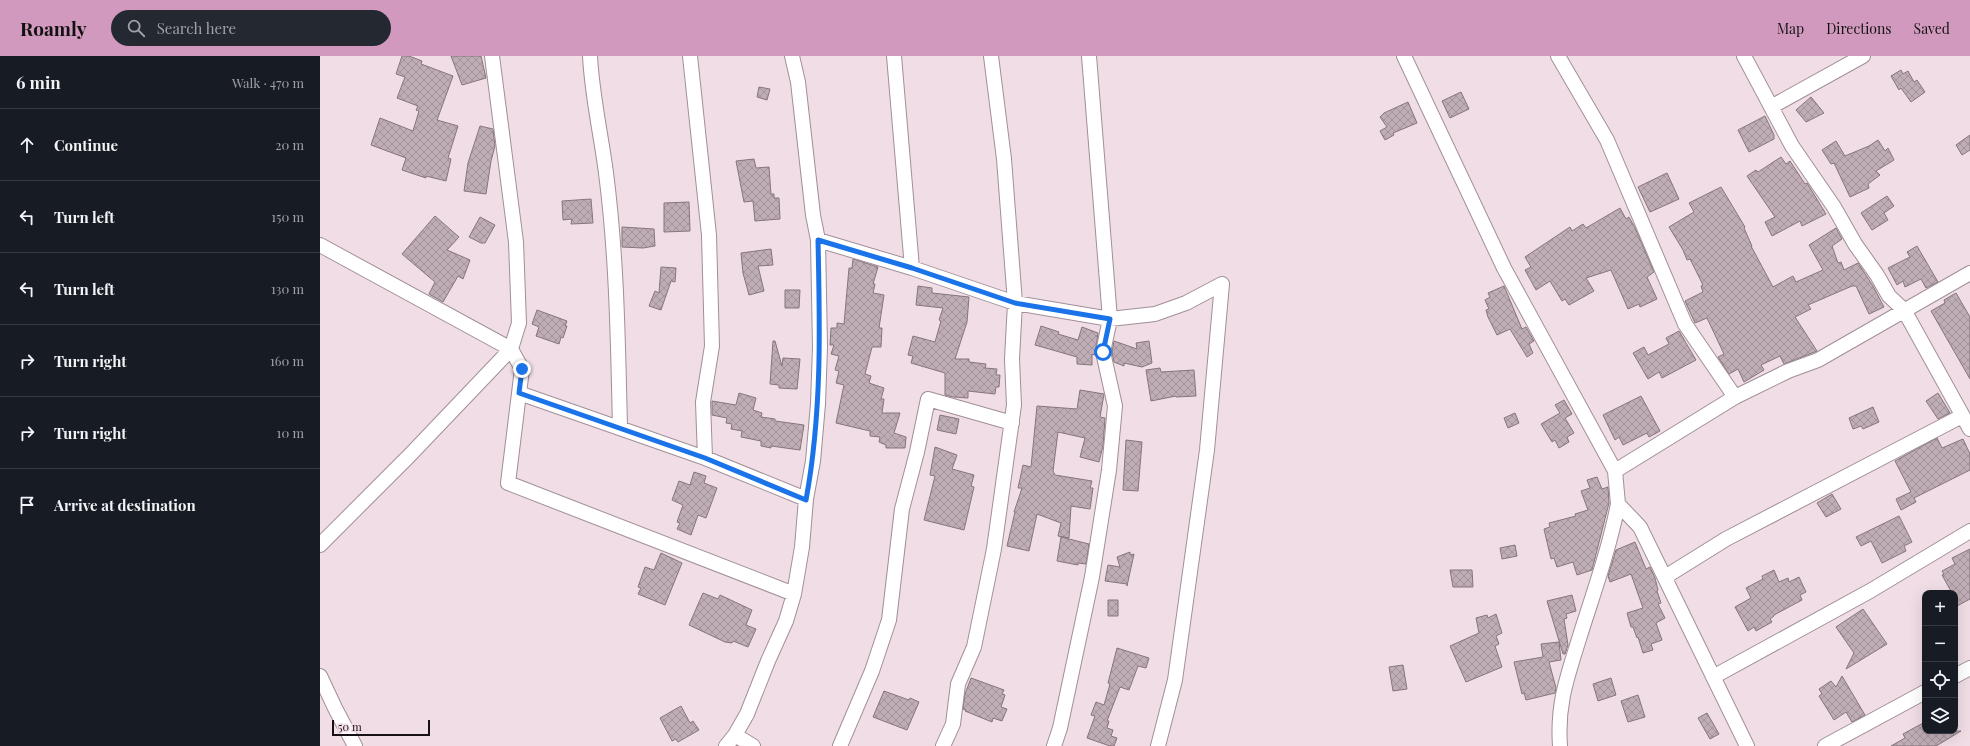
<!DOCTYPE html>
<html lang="en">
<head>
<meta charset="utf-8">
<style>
	:root { --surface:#171b24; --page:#242831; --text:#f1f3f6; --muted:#9ea1a6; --line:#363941; --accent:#d299be }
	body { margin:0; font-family:"Playfair Display",serif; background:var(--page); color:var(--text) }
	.controls { position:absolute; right:12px; bottom:12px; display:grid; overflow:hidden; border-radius:8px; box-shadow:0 4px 16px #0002 }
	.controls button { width:36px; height:36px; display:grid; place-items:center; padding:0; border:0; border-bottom:1px solid var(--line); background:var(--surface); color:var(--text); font:20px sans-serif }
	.scale { position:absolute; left:12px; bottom:10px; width:98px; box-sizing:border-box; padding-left:4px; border:2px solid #171114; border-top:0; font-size:11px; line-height:14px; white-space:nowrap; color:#171114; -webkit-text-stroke:3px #f0dde6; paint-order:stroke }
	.stop { position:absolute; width:12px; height:12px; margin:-9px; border:3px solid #1a73e8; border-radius:50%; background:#fff }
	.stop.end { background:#1a73e8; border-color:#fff; box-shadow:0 1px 4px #0008 }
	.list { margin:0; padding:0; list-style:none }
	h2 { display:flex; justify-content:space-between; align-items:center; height:52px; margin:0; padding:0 16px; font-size:17px }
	h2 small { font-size:13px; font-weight:400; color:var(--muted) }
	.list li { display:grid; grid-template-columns:26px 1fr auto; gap:12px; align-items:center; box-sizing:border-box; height:72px; padding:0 16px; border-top:1px solid var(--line) }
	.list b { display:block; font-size:15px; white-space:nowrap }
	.list em { font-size:13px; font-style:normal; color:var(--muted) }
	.icon { flex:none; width:22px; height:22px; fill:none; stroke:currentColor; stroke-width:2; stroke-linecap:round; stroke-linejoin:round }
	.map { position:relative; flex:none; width:1650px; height:690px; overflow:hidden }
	header { display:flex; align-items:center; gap:24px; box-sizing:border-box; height:56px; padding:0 20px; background:var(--accent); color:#111 }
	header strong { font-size:19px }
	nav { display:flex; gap:22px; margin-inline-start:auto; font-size:14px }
	.search { width:280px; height:36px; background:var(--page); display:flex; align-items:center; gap:10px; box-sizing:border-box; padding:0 14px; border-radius:22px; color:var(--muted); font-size:15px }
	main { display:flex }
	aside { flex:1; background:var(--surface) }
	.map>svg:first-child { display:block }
	.building { fill:url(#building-cross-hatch); stroke:#86757c }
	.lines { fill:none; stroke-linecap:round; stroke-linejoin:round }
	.minor-casing { stroke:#a18f98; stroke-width:16 }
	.minor { stroke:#fff; stroke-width:14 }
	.route { stroke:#1a73e8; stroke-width:5 }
</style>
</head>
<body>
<header>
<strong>Roamly</strong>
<div class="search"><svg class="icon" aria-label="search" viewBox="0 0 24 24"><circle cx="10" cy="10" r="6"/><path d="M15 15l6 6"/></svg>Search here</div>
<nav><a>Map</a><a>Directions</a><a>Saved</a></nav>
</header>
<main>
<aside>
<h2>6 min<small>Walk · 470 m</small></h2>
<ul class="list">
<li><svg class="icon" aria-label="ahead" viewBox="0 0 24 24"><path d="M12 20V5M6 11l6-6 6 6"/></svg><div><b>Continue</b></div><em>20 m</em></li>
<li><svg class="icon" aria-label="left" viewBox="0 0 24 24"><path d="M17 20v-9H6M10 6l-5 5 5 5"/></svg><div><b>Turn left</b></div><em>150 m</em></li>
<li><svg class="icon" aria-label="left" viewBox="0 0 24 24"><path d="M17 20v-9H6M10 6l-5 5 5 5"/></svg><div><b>Turn left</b></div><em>130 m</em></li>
<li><svg class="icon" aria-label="right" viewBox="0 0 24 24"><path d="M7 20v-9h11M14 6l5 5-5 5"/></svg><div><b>Turn right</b></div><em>160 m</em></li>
<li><svg class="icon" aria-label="right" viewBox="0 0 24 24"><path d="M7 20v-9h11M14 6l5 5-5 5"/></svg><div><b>Turn right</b></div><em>10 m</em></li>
<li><svg class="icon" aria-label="arrive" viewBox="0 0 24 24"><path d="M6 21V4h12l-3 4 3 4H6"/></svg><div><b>Arrive at destination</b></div></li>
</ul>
</aside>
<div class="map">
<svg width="1650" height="690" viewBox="0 0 1650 690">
	<defs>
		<pattern id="building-cross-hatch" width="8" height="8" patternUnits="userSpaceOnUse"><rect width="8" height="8" fill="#bfadb5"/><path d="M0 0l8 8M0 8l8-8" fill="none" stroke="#a3949b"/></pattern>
	</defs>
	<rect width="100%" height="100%" fill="#f0dde6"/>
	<path class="building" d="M82,0H89L102,5L101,8L133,20L117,64L138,70L128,102L131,103L126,125L106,120V122L82,114L86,102L51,89L60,62L93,75L99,55L96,54L98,50L77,42L85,21L76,18Z
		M131,0H161L166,22L142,29Z
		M1581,14L1583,18L1588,15L1594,26L1597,24L1605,36L1591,46L1581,32L1579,34L1571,20Z
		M439,31L450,33L447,44L437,41Z
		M1141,36L1149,53L1130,62L1122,45Z
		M1491,41L1504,57L1486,66L1476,54Z
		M1088,46L1097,67L1073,77L1074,79L1065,84L1060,75L1067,71L1060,61L1064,57Z
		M1445,60L1454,79V83L1429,96L1418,74Z
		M160,70L173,73L175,90L171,105L166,138L144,135L148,107Z
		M1650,79V94L1642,99L1636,89Z
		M1558,84L1565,95L1568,92L1574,104L1556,115L1560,119L1548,128L1549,132L1530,141L1514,107L1511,108L1502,94L1516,85L1525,100L1549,90Z
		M1461,101L1466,108L1470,105L1485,128L1487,127L1506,158L1482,170L1480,165L1452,180L1445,166L1455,161L1427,120L1436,114L1438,116Z
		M434,103L436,112L449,111L451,138H454V142H459L460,163L435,165L433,145L424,146L416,105Z
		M1347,117L1359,143L1330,156L1318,131Z
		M1401,131L1425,171L1424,172L1432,190H1431L1453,231L1473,220L1476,226L1503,214L1489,189L1516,172L1522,183L1512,190L1518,207L1521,206L1524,214L1538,207L1553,230L1564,251L1549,258L1536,230H1532L1488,249L1491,253L1475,261L1497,295L1464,308L1460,300L1441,309L1444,314L1424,326L1418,313L1409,318L1398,301L1404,298L1387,262L1375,267L1365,245L1383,236L1381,230L1383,229L1370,203L1367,204L1363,194L1349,171L1374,156L1369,147Z
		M1567,140L1574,150L1564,157L1568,164L1552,174L1541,157Z
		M271,143L273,167L251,168L252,163L243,164L242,145Z
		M369,146L370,175L344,176V147Z
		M1300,152L1306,163L1309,161L1315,172L1334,216L1327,221L1337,243L1320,251L1319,248L1308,253L1291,214L1266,222L1274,235L1249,249L1245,243L1242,245L1230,225L1216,234L1205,214L1211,211L1205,201L1250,171L1252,175L1263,168L1266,172Z
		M115,160L139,181L127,194L150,204L143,223L138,220L123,246L109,238L115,226L82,198Z
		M160,161L175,169L165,187H161L149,181Z
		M302,171L334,173L335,190L323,192L302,191Z
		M1597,190L1618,226L1606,232L1601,223L1585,231L1583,225L1577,229L1568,212L1590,201L1587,196Z
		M451,193L453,209L438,210L444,235L429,239L423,217L421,197Z
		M533,203L558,211L553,228H555L553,237L564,239L559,272H562L561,291H552L545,318L551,320L549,327L564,332L561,343H564L562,357H580L574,377L586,381L585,392H566V389L559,386L560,381L550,380V375L516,367L524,329L516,327L519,315L515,314L519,300L511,298L514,289H510L511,272H517V267L524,268L529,212H532Z
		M341,211L356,212L355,226L351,225L341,254L329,250L335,235L339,237Z
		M598,230L612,232V237L649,241L647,266L635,303H649V306L666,308L665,312L677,313L676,319H680L679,331H676L675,338L648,335V342L633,341L625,339V317L591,307L593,300L588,299L593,280L615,286L621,265L619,264L623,252L596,249Z
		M1184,230L1202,273L1206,271L1214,285L1209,288L1213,297L1207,301L1190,273L1177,279L1168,261L1166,254L1169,253L1165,244L1170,241L1168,237Z
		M465,234H480L479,252H465Z
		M1636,237L1650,261V323L1611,255L1625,247L1624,244Z
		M217,254L247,265L245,270H247L243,282L241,281L239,288L216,280L219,271L212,268Z
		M721,270L739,276L738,278L758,284L762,271L778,277L775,299L772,298V309L757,308V301L715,289Z
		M1359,275L1376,304L1342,322L1339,316L1328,323L1313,297L1324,291L1328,299L1349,288L1346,282Z
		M453,285H455L462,310L463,302L480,303L477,333L459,332V329L450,328Z
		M794,285L817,293L816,287L829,285L832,307L822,311L804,307V310L794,306L792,296Z
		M840,312L841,316L874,314L876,340L856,341V340L831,345L826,314Z
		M760,334L784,338L780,361L785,362L783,390L779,406L760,401L765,382L738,376L733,415L735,419L772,425L770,432H773L770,453L751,450L749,482L738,480L741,467L717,458L709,495L687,490L695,456H694L702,432H698L703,409L711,411L717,350L757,353Z
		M419,337L436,342L433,354L442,357L441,361L455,363V365L484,369L480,394L451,390V392L441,390V385L421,381L422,375L411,373L412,368L406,367L407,362L392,359V345L416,349Z
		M1618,337L1630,357L1618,363L1606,345Z
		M1321,340L1340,375L1329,381L1327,377L1303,389L1299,381L1295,384L1283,359Z
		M1244,344L1252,358L1245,362L1254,377L1247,381L1249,386L1239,392L1235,384L1232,386L1221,368L1240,357L1235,349Z
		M1553,351L1559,366L1543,373L1541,370L1533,373L1529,362Z
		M1195,357L1199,367L1188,372L1184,362Z
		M620,359L639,363L636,378L617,374Z
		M1617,382L1622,392L1643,383L1650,398V414L1594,442L1596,446L1581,454L1576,443L1591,436L1575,405Z
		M806,384L822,386L818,435L803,434Z
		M615,391L637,399L632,413L654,419L651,430L654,431L644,474L604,464L615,420L610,419Z
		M374,416L386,420L384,427L397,432L386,462L378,459L371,479L357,473L360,467L357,466L363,449L352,444L359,425L370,429Z
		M1277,421L1282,433L1288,431L1289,447L1272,514L1257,519L1253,506L1237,511L1234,502L1231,503L1224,473L1230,471L1229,467L1256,460L1255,458L1268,454L1261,435L1270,432L1267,424Z
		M1512,438L1521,453L1506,461L1497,447Z
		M1579,460L1592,486L1584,490L1586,495L1562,507L1551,485L1541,490L1536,481Z
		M741,481L769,488L766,508L758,507V509L737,505Z
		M1315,486L1326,513L1330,511L1335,522L1338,534L1337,535L1341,547L1338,548L1345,562L1336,567L1342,584L1331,588L1333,594L1323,597L1318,581L1317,582L1313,571H1311L1307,557L1323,552L1311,518L1290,526L1288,520L1296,494Z
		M1195,489L1197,500L1182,503L1180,492Z
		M1650,493V543L1637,550L1635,545V537H1632L1622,519L1624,518L1622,515L1635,508L1632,502Z
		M810,496V499L814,498L807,530V528L785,525L788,509L800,511L797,501Z
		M341,497L362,507L345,549L318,538L321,532L318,531L325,511L334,514Z
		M1130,514H1152L1153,531H1133Z
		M1454,514L1459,526L1468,522L1469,526L1479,521L1486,536L1480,539L1482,544L1454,559V560L1450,563L1452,566L1436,575L1434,571L1428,575L1415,551L1431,542L1426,532L1443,523L1442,520Z
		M383,537L398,543L400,539L432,554L426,569L436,573L428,591L413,585L412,587L405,586L369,569Z
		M1252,539L1256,555L1246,558L1247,562L1244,563L1248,589L1245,598H1243L1227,545Z
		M788,544H798V560H788Z
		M1543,553L1567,588L1526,613L1534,597L1516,571Z
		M1176,558L1182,577L1176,580L1179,588L1175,590L1182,611L1146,626L1130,590L1159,577L1156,562L1167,559L1168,562Z
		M1239,586L1241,604L1229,606L1236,632L1235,637L1206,644L1204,637L1202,638L1194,606L1223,601L1221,588Z
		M797,592L829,602L826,612L818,610L809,634L800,631L787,665H789L787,672L793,674L791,680L797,682L794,690H790L767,682L775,660L771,659L776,646L784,649L790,628L788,627Z
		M1083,609L1087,633L1073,635L1069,611Z
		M1522,620L1545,659L1532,666L1526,656L1514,664L1499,640L1502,638L1499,633L1511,625L1516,631Z
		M651,622L684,634L682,638L685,639L681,651L687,653L682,665L673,662L672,666L645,655L646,654L643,653L645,638Z
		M1291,622L1296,639L1278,645L1273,628Z
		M564,635L589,644L590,642L599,646L587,674L553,661Z
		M1318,639L1325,661L1308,666L1301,645Z
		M361,650L370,667L373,665L379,674L358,686L356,683L352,685L340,662Z
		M1387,657L1399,678L1390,683L1378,662Z
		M1605,666V675H1641L1616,690H1571L1585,682L1583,678Z"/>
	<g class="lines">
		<defs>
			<path id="minor" d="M270,0C272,40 281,78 286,117C297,202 298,288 300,372
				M370,0L389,179L392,290L383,346L385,402
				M574,0L592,212
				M1084,0L1184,212L1295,415L1298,448L1320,471L1427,690
				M1238,0L1287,84L1365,268L1415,341
				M1424,0L1472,90L1514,151L1535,188L1557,219L1569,240L1584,254L1650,373
				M1451,51L1543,0
				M498,184L592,212L695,247L790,263L835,258L866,247L902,228
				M0,189L191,293L202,313L188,427L474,538
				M199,337L385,402L486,443
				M1295,415L1415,341L1468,315L1498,304L1650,217
				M0,489L89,400L191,293L199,267L196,186L172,0
				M1345,521L1406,483L1642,360
				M0,620L15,652L35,690
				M1635,620L1650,612
				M1393,621L1550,535L1650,475
				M415,679L433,690
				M406,690L415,679L427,658L448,605L466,565L474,538L482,491L486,443L493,405L498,348L500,291L498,184L493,159L478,26L472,0
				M520,690L552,615L569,564L582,453L597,396L608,343L692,367
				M623,690L633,668L638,628L654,591L674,493L694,349L692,303L695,247L684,103L671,0
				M734,690L740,672L772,521L789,414L795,350L783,296L790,263L769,0
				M838,690L855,624L887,394L902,228
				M1240,690C1237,648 1247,622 1259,583C1273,538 1289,494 1298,448
				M1505,690L1605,636"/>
		</defs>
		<use href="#minor" class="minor-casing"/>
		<use href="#minor" class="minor"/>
	</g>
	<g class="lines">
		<path class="route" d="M202,313L199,337L385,402L486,444C502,357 500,271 498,184L592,212L695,247L790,263L783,296"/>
	</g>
</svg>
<div class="controls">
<button>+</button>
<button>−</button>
<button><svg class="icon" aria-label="locate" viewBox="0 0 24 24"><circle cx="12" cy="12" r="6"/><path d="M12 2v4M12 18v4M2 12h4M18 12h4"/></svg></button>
<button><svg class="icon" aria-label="layers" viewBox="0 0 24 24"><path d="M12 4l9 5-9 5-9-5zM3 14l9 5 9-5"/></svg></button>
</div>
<div class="scale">50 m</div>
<div class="stop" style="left:783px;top:296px"></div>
<div class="stop end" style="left:202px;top:313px"></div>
</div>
</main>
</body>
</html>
